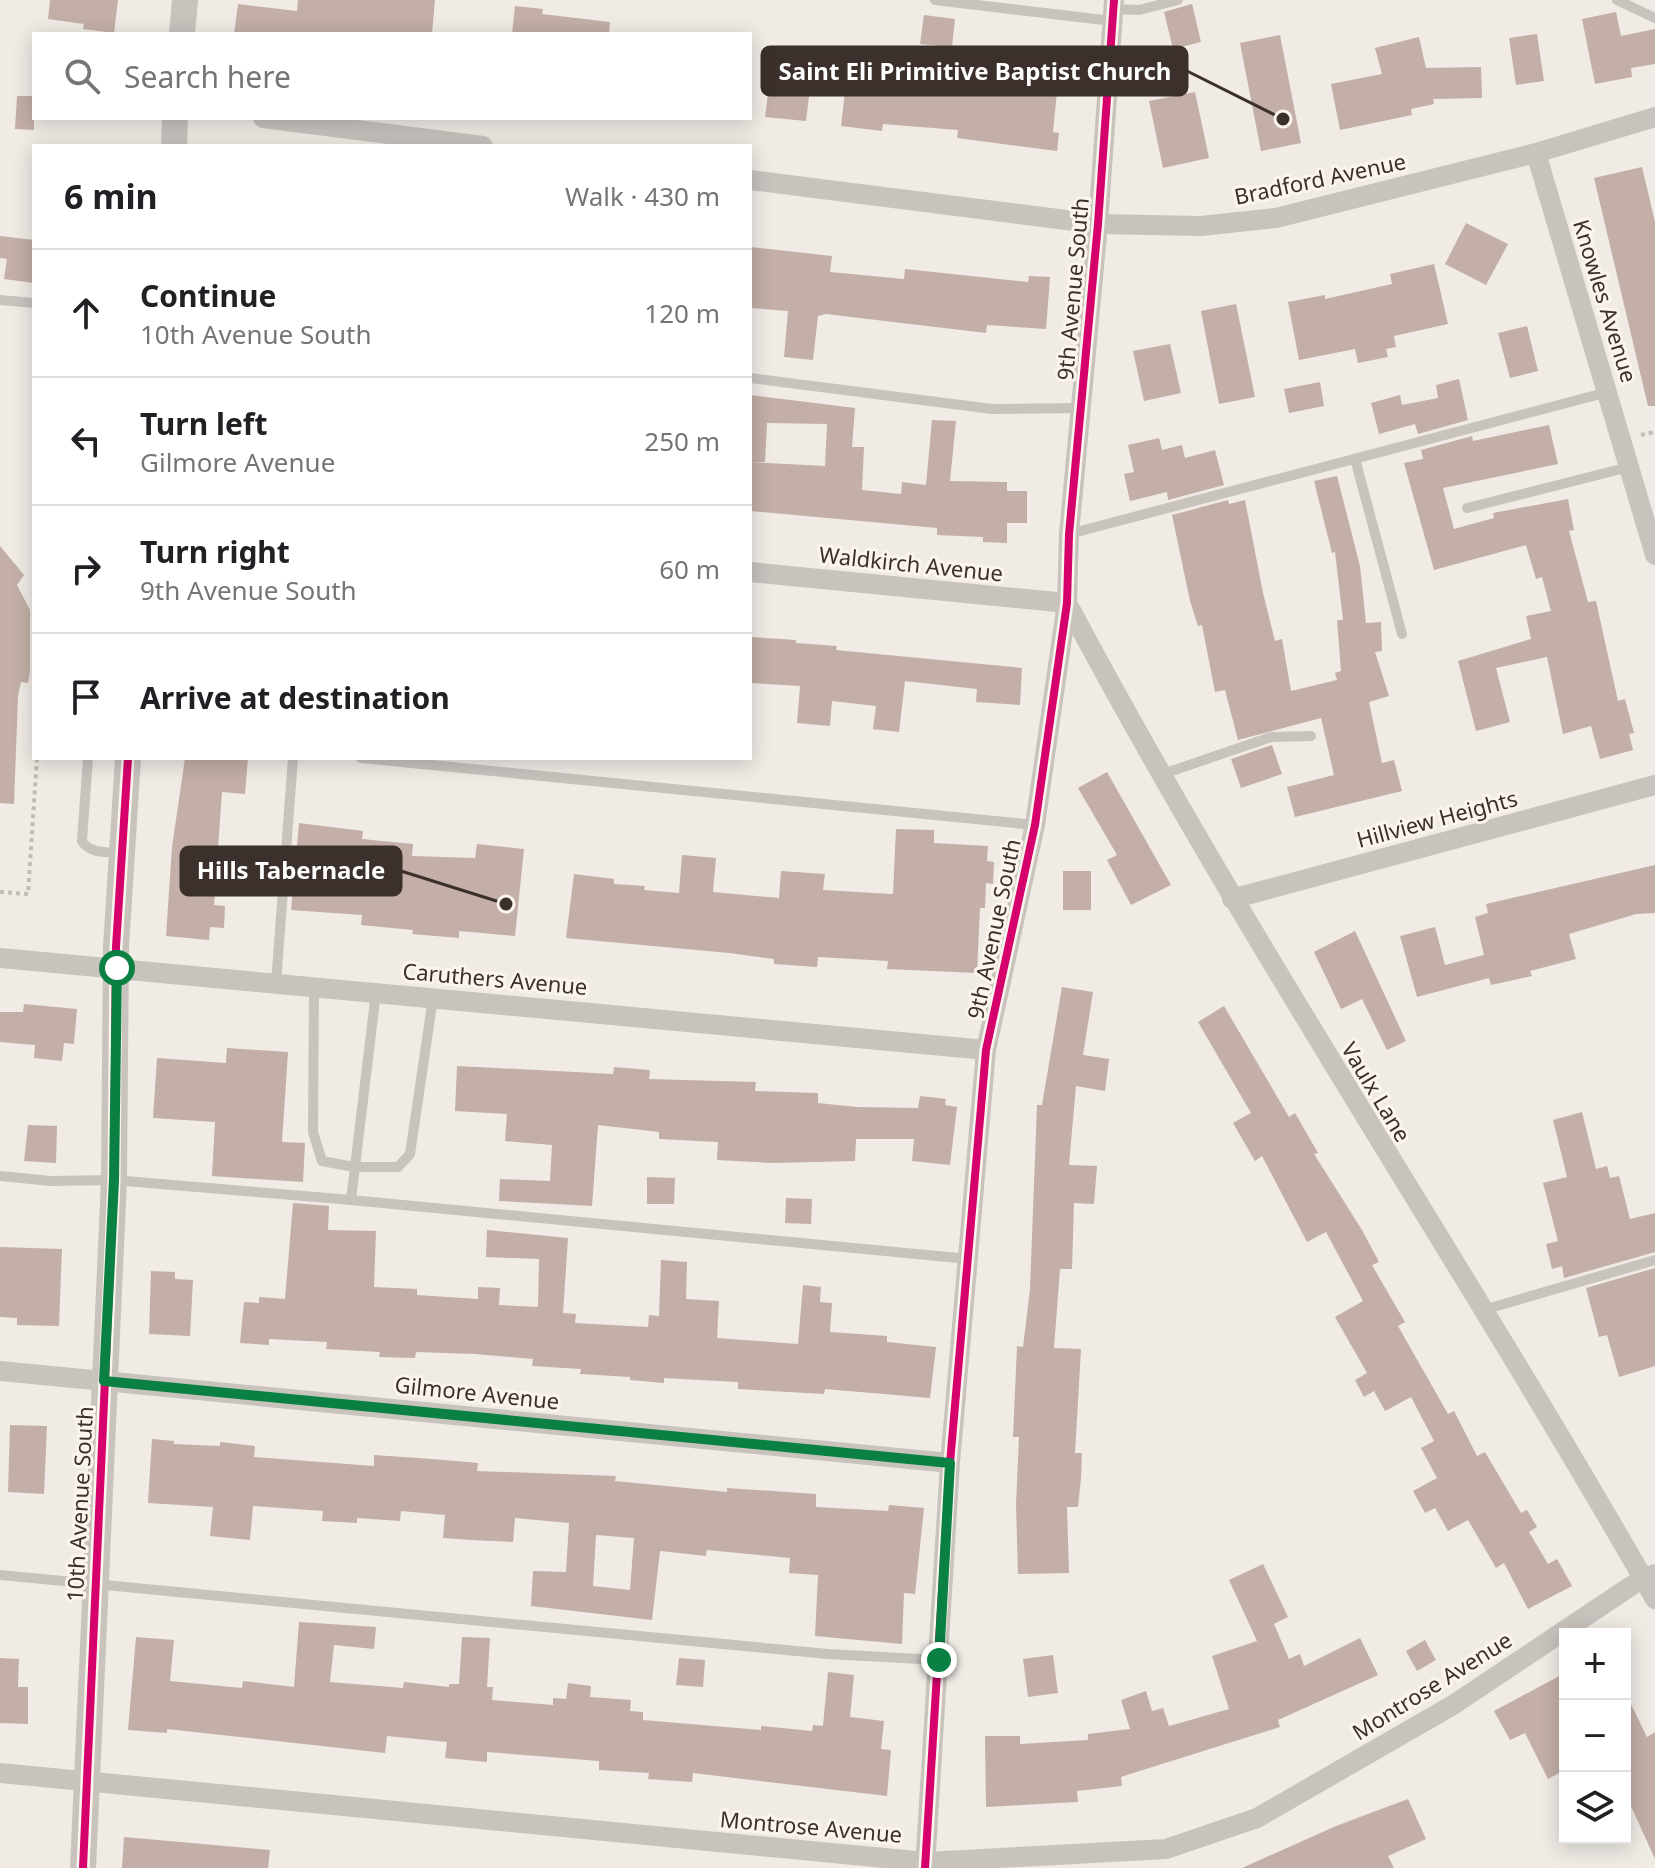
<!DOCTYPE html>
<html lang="en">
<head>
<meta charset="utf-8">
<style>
	:root { --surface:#fff; --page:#f6f6f6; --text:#202124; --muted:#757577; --line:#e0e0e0 }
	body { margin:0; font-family:"Noto Sans",sans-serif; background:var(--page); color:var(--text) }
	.controls { position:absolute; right:24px; bottom:24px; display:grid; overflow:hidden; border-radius:0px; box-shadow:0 4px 20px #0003 }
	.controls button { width:72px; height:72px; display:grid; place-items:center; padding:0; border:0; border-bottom:2px solid var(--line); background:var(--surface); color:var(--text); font:40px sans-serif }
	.stop { position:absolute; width:24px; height:24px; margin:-18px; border:6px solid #0b8043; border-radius:50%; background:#fff }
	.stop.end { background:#0b8043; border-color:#fff; box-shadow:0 2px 8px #0008 }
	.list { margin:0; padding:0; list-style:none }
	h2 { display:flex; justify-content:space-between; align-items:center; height:104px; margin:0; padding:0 32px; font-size:34px }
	h2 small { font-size:26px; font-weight:400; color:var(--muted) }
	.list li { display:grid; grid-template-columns:52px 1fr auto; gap:24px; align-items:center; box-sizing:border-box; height:128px; padding:0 32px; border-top:2px solid var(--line) }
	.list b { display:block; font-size:30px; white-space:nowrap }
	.list p { margin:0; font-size:26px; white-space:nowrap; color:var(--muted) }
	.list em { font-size:26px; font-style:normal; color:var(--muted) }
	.icon { flex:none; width:44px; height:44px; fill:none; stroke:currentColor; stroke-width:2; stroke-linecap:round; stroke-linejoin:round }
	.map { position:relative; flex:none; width:1655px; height:1868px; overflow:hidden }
	.search { position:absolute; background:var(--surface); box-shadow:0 4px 20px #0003; left:32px; top:32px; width:720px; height:88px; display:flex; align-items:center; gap:20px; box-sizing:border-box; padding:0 28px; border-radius:0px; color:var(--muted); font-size:30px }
	.panel { position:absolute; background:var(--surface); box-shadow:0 4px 20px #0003; left:32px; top:144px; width:720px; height:616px; border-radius:0px }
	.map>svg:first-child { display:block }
	.building { fill:#c3afa7; fill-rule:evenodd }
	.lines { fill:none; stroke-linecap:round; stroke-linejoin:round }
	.path { stroke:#c2bbb6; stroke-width:4; stroke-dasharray:4 4; stroke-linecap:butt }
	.service { stroke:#c9c3be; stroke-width:10 }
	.minor { stroke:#c9c3be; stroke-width:20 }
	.tertiary { stroke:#c9c3be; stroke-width:26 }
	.cycleway-casing { stroke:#fbf5ee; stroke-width:13 }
	.cycleway { stroke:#d6006c; stroke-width:8 }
	.route { stroke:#0b8043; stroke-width:10 }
	.labels { text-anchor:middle; stroke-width:6; stroke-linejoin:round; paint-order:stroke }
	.street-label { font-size:22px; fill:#3b302b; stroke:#fbf5ee }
	.leader { fill:none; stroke:#3b302b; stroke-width:3 }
	.callout-dot { fill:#3b302b; stroke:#fbf5ee; stroke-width:3 }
	.callout { fill:#3b302b; stroke:#3b302b; stroke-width:3 }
	.callout-label { font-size:24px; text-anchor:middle; font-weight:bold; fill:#fff }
</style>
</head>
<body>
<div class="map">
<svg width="1655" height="1868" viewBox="0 0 1655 1868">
	<rect width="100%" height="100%" fill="#f0ebe5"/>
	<path class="building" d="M50,0H118L114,33L83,29L84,24L48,19Z
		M298,0H435L432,34H234L238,4L297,11Z
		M1192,4L1201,42L1173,49L1164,12Z
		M515,6L543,9L542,14L610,22L609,34H512Z
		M1616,12L1621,36L1655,29V64L1631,68L1632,77L1595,84L1582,19Z
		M924,15L955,19L952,47L920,44Z
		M1537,34L1544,81L1516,85L1509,38Z
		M1280,35L1301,143L1261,151L1240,43Z
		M1419,37L1426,68L1481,67L1482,98L1433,99L1434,104L1411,109L1412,115L1340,130L1331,84L1382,74L1375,48Z
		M865,49L891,52L887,83L962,90L963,81L1029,89L1030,79L1058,81L1053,132L1059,133L1057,151L957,138L958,130L883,124L882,131L841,126L848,66L863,68Z
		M773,56L801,59L800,70L812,72L806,121L765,117Z
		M1195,92L1209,158L1163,168L1149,101Z
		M17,96H34V130L15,129Z
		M1642,167L1655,222V406H1648L1594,178Z
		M1466,223L1508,244L1486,285L1445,264Z
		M0,236L34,240V283L4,279L7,259L0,258Z
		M750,247L832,256L830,272L904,279L905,269L1028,282L1029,276L1050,277L1046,329L987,325L986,333L826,314L818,316L813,360L784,357L788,311L750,308Z
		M1434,264L1448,324L1394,336L1396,347L1386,349L1388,357L1358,363L1355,349L1299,360L1288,302L1325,295V299L1392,284L1390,274Z
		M1236,304L1255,397L1219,404L1201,311Z
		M1527,326L1538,371L1510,378L1498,333Z
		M1170,344L1181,393L1144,401L1133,351Z
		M1459,379L1468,420L1418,434L1415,424L1379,434L1371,403L1400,395L1402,405L1438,398L1436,385Z
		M1320,382L1324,406L1289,413L1284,389Z
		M750,395L855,408L852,447H864L862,490L901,494L902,482L926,485L932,420L956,421L950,481L1007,482V491H1027V523H1007V543L983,542V537L937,535V528L750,511V462L825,466L827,424L767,423L765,462H750Z
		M1549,425L1558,464L1443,488L1454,529L1494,518L1493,513L1568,499L1574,530L1569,531L1588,602L1596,601L1618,701L1625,699L1634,733L1629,734L1633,750L1600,759L1591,726L1563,734L1547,657L1496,668L1510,722L1476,731L1458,661L1531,639L1526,616L1551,611L1542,577L1536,579L1526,545L1434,570L1404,463L1423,459L1421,450L1472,436L1473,441Z
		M1159,438L1162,450L1182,445L1185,458L1215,450L1224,485L1168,500L1167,492L1130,501L1124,474L1134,472L1128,445Z
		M1337,476L1360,566L1366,623L1381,622L1382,651L1375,652L1389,696L1369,702L1382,763L1394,760L1402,791L1295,817L1287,787L1334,775L1321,718L1238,740L1225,690L1215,692L1202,625L1198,626L1190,601L1172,515L1228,500L1229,504L1245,500L1263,593L1275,641L1282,639L1291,691L1337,680L1335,673L1341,671L1337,620H1343L1335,552L1332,553L1314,481Z
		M0,546L24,575L17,585L30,610V671L28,683L21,682L18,696L14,804L0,803Z
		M752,637L796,640V643L837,646L836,650L1022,668L1020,705L976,702L977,689L905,681L899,732L873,729L876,706L832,701L830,726L797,723L800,686L750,683Z
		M1272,745L1282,774L1241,788L1231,759Z
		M185,758H248L245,794L222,792L214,905L225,906L224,928L210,927L209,940L166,936L172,847Z
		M1107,772L1171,885L1131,905L1107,860L1117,855L1078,788Z
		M299,823L363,831L362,839L413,844L412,856L475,858L477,844L524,849L515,936L459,931V938L412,934L413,930L361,925L362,915L291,910Z
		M896,829L934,830V843L988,846L987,861L994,862L993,884L986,883L985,908H980L977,973L887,969L888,961L818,957L817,967L774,964V959L729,953L566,938L574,874L614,879V884L645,886L644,890L679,893L682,855L716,858L713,892L779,898L781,871L825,874L823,890L893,894Z
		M1655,865V913L1636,914L1569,934L1576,959L1530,971L1532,976L1491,985L1489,978L1417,997L1400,936L1435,927L1445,965L1484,955L1475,917L1488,913L1486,904Z
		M1063,871H1091V910H1063Z
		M1355,931L1406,1041L1387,1050L1362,999L1341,1009L1314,952Z
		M1062,987L1093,992L1083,1055L1109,1059L1105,1091L1076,1086L1069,1165L1097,1166L1094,1204L1074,1203L1072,1269H1060L1054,1348L1081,1349L1075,1453H1082L1081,1478L1078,1507H1067L1069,1573L1018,1574L1016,1505L1019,1437H1013L1017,1346L1023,1347L1030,1289L1037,1105H1042Z
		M24,1004L77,1009L74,1044L64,1043L62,1061L34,1058L35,1045L0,1042V1012H23Z
		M1224,1006L1289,1117L1295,1113L1318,1153L1314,1154L1362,1230L1379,1262L1372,1265L1405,1322L1398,1326L1448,1414L1454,1411L1477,1456L1485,1452L1521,1513L1527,1510L1537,1527L1529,1532L1548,1564L1557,1559L1572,1586L1528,1609L1504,1563L1496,1568L1468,1520L1448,1531L1435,1508L1425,1513L1413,1491L1437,1478L1421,1448L1434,1441L1411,1397L1385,1411L1374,1391L1364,1397L1355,1380L1367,1373L1335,1317L1363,1301L1326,1232L1307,1242L1262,1156L1255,1161L1233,1123L1251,1113L1198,1022Z
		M227,1048L288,1052L282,1142L305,1143L303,1182L212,1176L215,1122L153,1118L157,1058L226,1063Z
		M457,1066L613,1074L614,1067L650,1070L649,1079L756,1082L755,1091L818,1093V1103L857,1107L918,1108L920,1096L946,1099L945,1105L957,1107L950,1165L912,1161L914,1139H856L855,1161L773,1163L717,1160L718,1142L659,1139V1132L598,1125L592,1206L499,1201L500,1179L550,1181L552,1145L505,1141L507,1114L455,1111Z
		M1582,1112L1596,1169L1607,1166L1610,1178L1619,1176L1630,1219L1655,1213V1252L1564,1278L1562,1266L1552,1269L1546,1244L1558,1241L1543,1183L1567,1177L1553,1120Z
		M28,1125L57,1126L56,1163L24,1161Z
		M647,1177L675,1178L674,1204H647Z
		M786,1198L812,1199L811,1224L785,1223Z
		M293,1203L329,1206L328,1230L376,1231L374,1287L417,1289V1295L478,1299V1287L500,1288L499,1305L538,1307L539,1259L486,1257L487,1230L568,1238L563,1313L576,1314L575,1323L648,1327L649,1315L659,1316L661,1260L687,1262L686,1299L719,1301L717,1338L798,1344L803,1285L821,1287L820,1302L832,1303L830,1332L887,1336V1342L936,1347L930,1398L825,1389L824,1394L738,1389V1382L664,1378V1383L630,1380V1377L580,1374L581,1369L532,1366L533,1359L475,1354L416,1352L415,1358L379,1357L380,1352L326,1349L327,1342L269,1339V1345L240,1343L244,1302L259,1303V1297L285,1299Z
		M0,1247L62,1249L59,1326L17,1325V1318L0,1317Z
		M1655,1268V1366L1619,1377L1607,1335L1599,1337L1586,1288Z
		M151,1271L175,1272V1279L193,1280L190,1336L149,1334Z
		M10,1425L47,1426L44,1494L8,1492Z
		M152,1439L174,1441V1444L220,1446V1442L255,1446L254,1457L374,1466V1455L432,1459L478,1463L477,1471L616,1476L615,1481L727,1492V1488L816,1494V1507L888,1511L889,1505L924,1508L915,1594L904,1593L902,1644L815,1636L818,1575L789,1573L790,1558L707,1550L706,1556L660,1551L652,1620L531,1606L533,1571L566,1572L569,1523L515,1518L513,1542L472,1540L443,1538L445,1515L401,1511L400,1521L357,1518V1523L322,1521L323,1511L253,1506L250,1540L210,1536L213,1507L148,1503ZM596,1535L634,1538L630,1590L593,1586Z
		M1263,1564L1288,1617L1274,1624L1289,1659L1300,1654L1304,1666L1360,1638L1378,1675L1278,1720L1280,1727L1130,1774L1121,1777L1122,1786L1077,1791L1078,1802L986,1807L985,1736H1020V1744L1088,1740V1734L1130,1729L1121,1700L1146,1691L1152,1711L1163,1708L1169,1726L1229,1709L1212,1656L1257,1641L1229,1580Z
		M299,1622L376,1627L374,1649L334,1645L330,1682L403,1688L404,1682L449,1687V1684H459L462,1637L490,1638L487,1687H493L492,1700L553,1705V1698L566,1699L568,1683L591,1686L590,1697L631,1700L630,1711L643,1712V1720L761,1730V1726L812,1731L813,1725L823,1726L828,1672L854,1675L850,1717L884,1721L881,1749L891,1750L887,1796L693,1773L692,1782L648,1779L649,1773L599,1770V1761L487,1752V1762L445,1758L447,1742L387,1736L385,1753L167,1729V1733L128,1730L136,1637L174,1640L170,1681L242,1688L243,1681L294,1687Z
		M1425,1640L1436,1660L1417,1671L1406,1651Z
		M1053,1655L1058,1693L1028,1697L1023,1659Z
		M0,1658L19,1659L18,1687H28V1724L0,1723Z
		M679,1658L705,1660L703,1687L676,1685Z
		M1565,1673V1770L1548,1779L1525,1733L1510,1740L1494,1711Z
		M1625,1692L1647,1737L1655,1732V1859L1625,1793Z
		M1408,1799L1426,1839L1388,1856L1394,1868H1242L1336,1826Z
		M124,1837L270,1850L268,1868H122Z"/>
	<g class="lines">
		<path class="path" d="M1641,435L1655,432
			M0,892L28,894L37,758"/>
		<path class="service" d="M935,0L1112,21
			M1617,0L1655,18
			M1113,9L1139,10L1178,0
			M0,300L34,303
			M750,378L992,409L1081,408
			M1355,459L1402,634
			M1467,508L1629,467
			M1069,534L1608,392
			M88,758L82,841C90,854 107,852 121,853
			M361,758L1035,825
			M1160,775L1271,737L1311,736
			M276,983L293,758
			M314,987L313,1132L322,1161L354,1167H398L410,1154L433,998
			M0,1176L51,1181L114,1180L351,1200L969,1259
			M351,1200L376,992
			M1483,1310L1655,1260
			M0,1575L828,1654L938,1660"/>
		<path class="minor" d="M263,118L483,146
			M1536,153L1655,555
			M750,180L1098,224L1201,226L1276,218L1536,153L1655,117
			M750,572L1067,603C1248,944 1464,1264 1655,1599
			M1232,899L1655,785
			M0,958L986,1050
			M0,1371L950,1463
			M0,1773L926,1862L1166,1849L1257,1818L1453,1705L1643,1578L1655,1574
			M925,1868L950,1463L986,1050L1035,825L1067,603L1069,534L1098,224L1114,0"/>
		<path class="tertiary" d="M182,34L185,0
			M174,146L175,118
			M83,1868L114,1180L116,947L128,758"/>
		<defs>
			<path id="cycleway" d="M83,1868L114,1180L116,947L128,758
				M925,1868L950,1463L986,1050L1035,825L1067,603L1069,534L1098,224L1114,0"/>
		</defs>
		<use href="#cycleway" class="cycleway-casing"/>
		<use href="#cycleway" class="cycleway"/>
	</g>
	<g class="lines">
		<path class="route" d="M117,968L114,1180L104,1381L950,1463L939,1660"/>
	</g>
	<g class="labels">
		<g class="street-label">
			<text transform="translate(1320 179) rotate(-12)" y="8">Bradford Avenue</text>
			<text transform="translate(1073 289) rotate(-85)" y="8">9th Avenue South</text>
			<text transform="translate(1605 301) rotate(73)" y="8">Knowles Avenue</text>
			<text transform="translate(911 564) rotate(6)" y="8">Waldkirch Avenue</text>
			<text transform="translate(1437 819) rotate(-15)" y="8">Hillview Heights</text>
			<text transform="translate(994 929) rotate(-78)" y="8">9th Avenue South</text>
			<text transform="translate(495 979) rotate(5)" y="8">Caruthers Avenue</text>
			<text transform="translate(1376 1092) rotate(59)" y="8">Vaulx Lane</text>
			<text transform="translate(477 1393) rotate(6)" y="8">Gilmore Avenue</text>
			<text transform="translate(80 1504) rotate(-87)" y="8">10th Avenue South</text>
			<text transform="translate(1432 1686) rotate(-32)" y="8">Montrose Avenue</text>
			<text transform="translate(811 1827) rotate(5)" y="8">Montrose Avenue</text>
		</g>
	</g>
	<path class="leader" d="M1283 119L1187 71M506 904L401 871"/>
	<g class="callout-dot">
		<circle cx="1283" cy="119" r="8"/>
		<circle cx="506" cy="904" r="8"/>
	</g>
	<g class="callout">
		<rect x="762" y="47" width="425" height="48" rx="8"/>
		<rect x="181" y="847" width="220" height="48" rx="8"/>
	</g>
	<g class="callout-label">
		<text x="975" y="80">Saint Eli Primitive Baptist Church</text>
		<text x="291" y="879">Hills Tabernacle</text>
	</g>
</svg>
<div class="controls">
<button>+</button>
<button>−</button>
<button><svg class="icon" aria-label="layers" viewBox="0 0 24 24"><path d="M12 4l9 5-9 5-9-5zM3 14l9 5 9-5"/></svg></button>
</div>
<div class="stop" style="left:117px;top:968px"></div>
<div class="stop end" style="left:939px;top:1660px"></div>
<div class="search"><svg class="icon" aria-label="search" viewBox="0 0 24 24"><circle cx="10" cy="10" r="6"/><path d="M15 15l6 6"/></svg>Search here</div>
<section class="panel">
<h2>6 min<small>Walk · 430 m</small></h2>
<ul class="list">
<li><svg class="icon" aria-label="ahead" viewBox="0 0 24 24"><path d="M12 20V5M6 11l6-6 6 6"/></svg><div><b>Continue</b><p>10th Avenue South</p></div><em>120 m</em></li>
<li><svg class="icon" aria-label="left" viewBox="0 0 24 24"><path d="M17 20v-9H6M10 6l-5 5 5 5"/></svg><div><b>Turn left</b><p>Gilmore Avenue</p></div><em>250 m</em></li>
<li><svg class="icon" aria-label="right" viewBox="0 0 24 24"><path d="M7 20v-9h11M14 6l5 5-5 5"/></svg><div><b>Turn right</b><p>9th Avenue South</p></div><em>60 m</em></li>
<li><svg class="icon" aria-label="arrive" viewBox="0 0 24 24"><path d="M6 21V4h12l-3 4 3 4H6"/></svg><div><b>Arrive at destination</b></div></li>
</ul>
</section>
</div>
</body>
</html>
